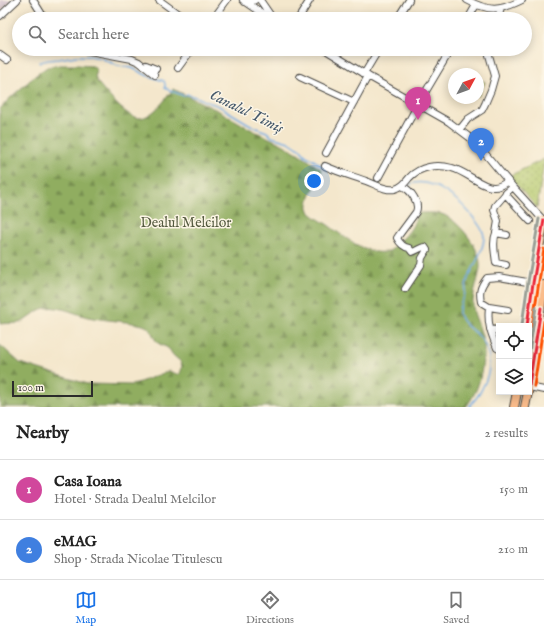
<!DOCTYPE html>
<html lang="en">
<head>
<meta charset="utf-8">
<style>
	:root { --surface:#fff; --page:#f6f6f6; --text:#222; --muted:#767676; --line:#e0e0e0; --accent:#1a73e8 }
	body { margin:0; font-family:"IM FELL English",serif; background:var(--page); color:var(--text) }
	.controls { position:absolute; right:12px; bottom:12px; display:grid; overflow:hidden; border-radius:0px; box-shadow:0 2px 10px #0003 }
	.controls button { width:36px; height:36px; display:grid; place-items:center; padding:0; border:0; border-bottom:1px solid var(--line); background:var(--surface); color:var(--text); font:20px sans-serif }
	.compass { position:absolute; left:448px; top:68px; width:36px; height:36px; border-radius:50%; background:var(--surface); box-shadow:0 2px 10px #0003; rotate:49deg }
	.scale { position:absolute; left:12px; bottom:10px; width:81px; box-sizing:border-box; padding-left:4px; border:2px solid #2b2b2b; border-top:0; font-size:11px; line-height:14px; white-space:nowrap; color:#2b2b2b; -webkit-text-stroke:3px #fcf5e5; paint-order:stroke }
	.you { position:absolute; left:314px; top:181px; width:14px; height:14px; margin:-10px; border:3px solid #fff; border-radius:50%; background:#1a73e8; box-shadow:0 0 0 6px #1a73e833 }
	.badge { display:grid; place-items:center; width:26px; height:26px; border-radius:50%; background:var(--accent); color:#fff; font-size:13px; font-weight:700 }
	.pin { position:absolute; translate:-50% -33px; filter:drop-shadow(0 1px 2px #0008) }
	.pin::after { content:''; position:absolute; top:21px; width:14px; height:12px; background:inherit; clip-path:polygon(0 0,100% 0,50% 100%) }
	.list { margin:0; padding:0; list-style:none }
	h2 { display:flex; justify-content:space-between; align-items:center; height:52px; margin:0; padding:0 16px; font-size:17px }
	h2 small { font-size:13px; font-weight:400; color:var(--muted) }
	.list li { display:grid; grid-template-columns:26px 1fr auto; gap:12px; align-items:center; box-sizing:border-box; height:60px; padding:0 16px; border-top:1px solid var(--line) }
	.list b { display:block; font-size:15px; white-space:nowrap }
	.list p { margin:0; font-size:13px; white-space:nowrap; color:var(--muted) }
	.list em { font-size:13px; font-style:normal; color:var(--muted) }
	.icon { flex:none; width:22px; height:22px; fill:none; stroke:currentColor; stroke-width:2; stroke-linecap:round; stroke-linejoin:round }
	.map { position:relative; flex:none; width:544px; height:407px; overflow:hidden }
	.search { position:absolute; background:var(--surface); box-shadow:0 2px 10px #0003; left:12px; right:12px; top:12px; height:44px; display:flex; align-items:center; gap:10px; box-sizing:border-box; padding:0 14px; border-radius:22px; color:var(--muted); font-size:15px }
	.sheet { height:172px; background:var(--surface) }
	nav { display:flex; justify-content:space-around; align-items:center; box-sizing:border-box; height:56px; border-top:1px solid var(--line); background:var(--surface); font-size:11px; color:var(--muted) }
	nav a { display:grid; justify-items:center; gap:2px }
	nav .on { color:var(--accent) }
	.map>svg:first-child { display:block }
	.industrial { fill:url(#industrial-furrows) }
	.forest { fill:url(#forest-firs); stroke:#5e6c46 }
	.park { fill:url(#park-dots); stroke:#707a4c }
	.garden { fill:#b5c96d; stroke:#707a4c }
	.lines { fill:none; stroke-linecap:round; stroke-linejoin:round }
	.stream { stroke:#73ace3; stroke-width:1.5 }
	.minor-casing { stroke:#494743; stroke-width:8 }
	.major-casing { stroke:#494743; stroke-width:10 }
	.minor { stroke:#fff; stroke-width:6 }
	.major { stroke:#fabc8b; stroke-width:8 }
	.bus-1-casing { stroke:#fcf5e5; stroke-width:6 }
	.bus-2-casing { stroke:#fcf5e5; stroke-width:6 }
	.bus-3-casing { stroke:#fcf5e5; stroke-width:6 }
	.bus-1 { stroke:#ec2738; stroke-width:3 }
	.bus-2 { stroke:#ff5001; stroke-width:3 }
	.bus-3 { stroke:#9a9f96; stroke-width:3 }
	.labels { text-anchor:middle; stroke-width:3; stroke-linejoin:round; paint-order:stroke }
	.park-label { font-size:14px; fill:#545a3f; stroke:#fcf5e5 }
	.water-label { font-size:15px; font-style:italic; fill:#44586b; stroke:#fcf5e5 }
</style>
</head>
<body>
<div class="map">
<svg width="544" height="407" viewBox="0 0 544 407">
	<defs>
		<pattern id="industrial-furrows" width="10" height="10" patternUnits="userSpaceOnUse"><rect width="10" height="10" fill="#d0bdcc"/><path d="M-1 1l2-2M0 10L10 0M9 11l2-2" fill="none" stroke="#a99aa6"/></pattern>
		<pattern id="forest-firs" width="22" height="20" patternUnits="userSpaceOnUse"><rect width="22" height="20" fill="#90ad60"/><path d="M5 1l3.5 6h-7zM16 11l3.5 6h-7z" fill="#768d4f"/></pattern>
		<pattern id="park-dots" width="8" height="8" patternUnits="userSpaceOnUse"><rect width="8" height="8" fill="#b5c96d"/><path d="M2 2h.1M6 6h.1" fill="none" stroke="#93a35a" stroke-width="1.8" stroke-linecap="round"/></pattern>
	</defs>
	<rect width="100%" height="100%" fill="#fcf5e5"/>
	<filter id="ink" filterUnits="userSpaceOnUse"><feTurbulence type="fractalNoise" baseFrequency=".025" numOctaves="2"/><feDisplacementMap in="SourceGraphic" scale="8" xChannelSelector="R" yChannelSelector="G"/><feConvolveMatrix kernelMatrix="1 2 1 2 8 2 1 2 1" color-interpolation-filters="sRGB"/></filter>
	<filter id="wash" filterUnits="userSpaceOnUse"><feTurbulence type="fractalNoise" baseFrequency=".012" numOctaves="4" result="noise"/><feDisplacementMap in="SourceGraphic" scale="16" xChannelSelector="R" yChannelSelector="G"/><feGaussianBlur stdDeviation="0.9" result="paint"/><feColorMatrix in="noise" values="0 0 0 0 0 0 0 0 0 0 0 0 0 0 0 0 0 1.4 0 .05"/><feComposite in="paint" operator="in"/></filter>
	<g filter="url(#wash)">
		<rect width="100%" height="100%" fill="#f4e7cc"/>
		<path class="industrial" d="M0,0H12L0,12Z"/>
		<path class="forest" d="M60,65H77L93,66L97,71L95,77L97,82C106,92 125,117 139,118C144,118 149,115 153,112C161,106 167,97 173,89L221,112L252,130L282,144L298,153L322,170C319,181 310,192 308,204C307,207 309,210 310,213C316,218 322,221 328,225C343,236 372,260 391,250C394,248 397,243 400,241C409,233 415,224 417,213C425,213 438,212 444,215C460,222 482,250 480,268C478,283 470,297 474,312C474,315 476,318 477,321C479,327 482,334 483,341C485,347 484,354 483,359C481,380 478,390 466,407H0V345L20,363L87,384L132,385L169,371L179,375C181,372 183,367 181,363C180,360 177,359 175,357C172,355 171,351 169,349C166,346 162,346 158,343C151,336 154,329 143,325C127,321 110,321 93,318C78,316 62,305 45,308C35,310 29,320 19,323C13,324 6,323 0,324V109L10,98L36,75L47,67Z"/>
		<path class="park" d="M544,159V163L537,208L509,176Z"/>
		<path class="garden" d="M478,79L485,82L478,97Z"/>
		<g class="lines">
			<path class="stream" d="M39,62L48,60L58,59L76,56H90L101,58L118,66L132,68L148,76L164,81L165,84V88L184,96L187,94L189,95L199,98L205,101L219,106L249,124L259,129L267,132L272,137L289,142L301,150L305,155L323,166
				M408,185C432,174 463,203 476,221C479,225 484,231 484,237C484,247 478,259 473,268C472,271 470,273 469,276C466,282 466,290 464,297C462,301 459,306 459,311C459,323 472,329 479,336C499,359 487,387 469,407"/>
		</g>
	</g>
	<g filter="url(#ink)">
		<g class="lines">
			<defs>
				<path id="minor" d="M33,0L45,19
					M159,0L185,19
					M243,0L262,13L271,16L276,19
					M260,0L271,16
					M467,0C489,12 500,11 522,0
					M245,2H251L255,0
					M0,16L17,0
					M213,19L227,0
					M298,19L310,0
					M397,19L409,0
					M468,19L476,5
					M498,19L501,8
					M79,49L132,59L139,62L155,75
					M324,49L368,76L449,122L469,137L478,145L513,187L544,221
					M489,53L497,49
					M0,55L7,60
					M146,65L156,69
					M178,68L192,49
					M364,74L379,49
					M300,77L354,102
					M460,129L468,119L482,110L485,104L491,90L495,76L489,55V49
					M326,153L368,76
					M325,166C338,172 352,176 366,181C375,184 385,191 395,189C402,187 405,183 409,178C420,166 437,164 452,168C465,171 483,188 494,187C499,187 504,184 508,181
					M378,178L416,108L451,49
					M402,186C411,190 420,203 416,212L399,235L397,238C400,244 403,247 409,248L412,252C417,251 420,247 425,247L427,250L422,258L421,265L405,289
					M505,194L507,196L530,221
					M496,233L498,221L494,210L495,206L507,192L513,187
					M506,265L496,263C495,253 492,242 496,233L507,235
					M489,307C487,324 491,333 497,348L499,349
					M508,310L489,307L481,302C479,292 480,287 487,278L499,277L533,283
					M490,329L499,330
					M529,387L544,390"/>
				<path id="major" d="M527,326L533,283L544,220
					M529,385L544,285
					M514,407L517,392
					M525,407L528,392"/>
			</defs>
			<use href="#minor" class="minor-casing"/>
			<use href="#major" class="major-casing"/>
			<use href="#minor" class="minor"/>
			<use href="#major" class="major"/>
			<defs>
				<path id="bus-1" d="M527,326L533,283L544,220
					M529,385L541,308"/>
				<path id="bus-2" d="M532,327L544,249
					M534,386L544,321"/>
				<path id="bus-3" d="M522,325L528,282L539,219
					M529,353L536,307"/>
			</defs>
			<use href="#bus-1" class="bus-1-casing"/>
			<use href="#bus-2" class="bus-2-casing"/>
			<use href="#bus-3" class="bus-3-casing"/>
			<use href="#bus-1" class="bus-1"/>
			<use href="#bus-2" class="bus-2"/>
			<use href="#bus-3" class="bus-3"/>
		</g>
	</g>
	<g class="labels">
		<g class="park-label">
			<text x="186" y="227">Dealul Melcilor</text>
		</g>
		<g class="water-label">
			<text transform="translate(247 111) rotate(26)" y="5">Canalul Timiș</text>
		</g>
	</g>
</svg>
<div class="controls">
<button><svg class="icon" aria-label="locate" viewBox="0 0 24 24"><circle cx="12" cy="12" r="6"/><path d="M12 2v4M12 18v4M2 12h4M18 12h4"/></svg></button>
<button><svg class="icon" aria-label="layers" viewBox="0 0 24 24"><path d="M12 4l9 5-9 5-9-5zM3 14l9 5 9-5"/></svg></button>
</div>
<svg class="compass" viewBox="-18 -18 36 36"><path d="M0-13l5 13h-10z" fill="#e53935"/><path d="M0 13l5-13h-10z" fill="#767676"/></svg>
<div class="scale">100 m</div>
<div class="you"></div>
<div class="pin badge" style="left:418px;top:120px;background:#d1479c">1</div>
<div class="pin badge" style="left:481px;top:161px;background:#3f7fe0">2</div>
<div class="search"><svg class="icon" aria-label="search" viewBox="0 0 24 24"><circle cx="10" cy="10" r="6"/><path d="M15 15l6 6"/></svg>Search here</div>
</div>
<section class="sheet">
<h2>Nearby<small>2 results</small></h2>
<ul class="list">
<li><span class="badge" style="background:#d1479c">1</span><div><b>Casa Ioana</b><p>Hotel · Strada Dealul Melcilor</p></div><em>150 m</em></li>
<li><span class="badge" style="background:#3f7fe0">2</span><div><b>eMAG</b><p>Shop · Strada Nicolae Titulescu</p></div><em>210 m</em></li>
</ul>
</section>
<nav>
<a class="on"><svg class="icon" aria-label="map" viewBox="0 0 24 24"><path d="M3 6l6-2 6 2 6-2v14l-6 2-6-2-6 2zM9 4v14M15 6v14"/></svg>Map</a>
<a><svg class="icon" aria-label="directions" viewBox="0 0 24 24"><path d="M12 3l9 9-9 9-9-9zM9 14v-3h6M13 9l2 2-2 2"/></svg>Directions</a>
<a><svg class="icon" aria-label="saved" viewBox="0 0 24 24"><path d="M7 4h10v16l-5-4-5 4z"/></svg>Saved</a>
</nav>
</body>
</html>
